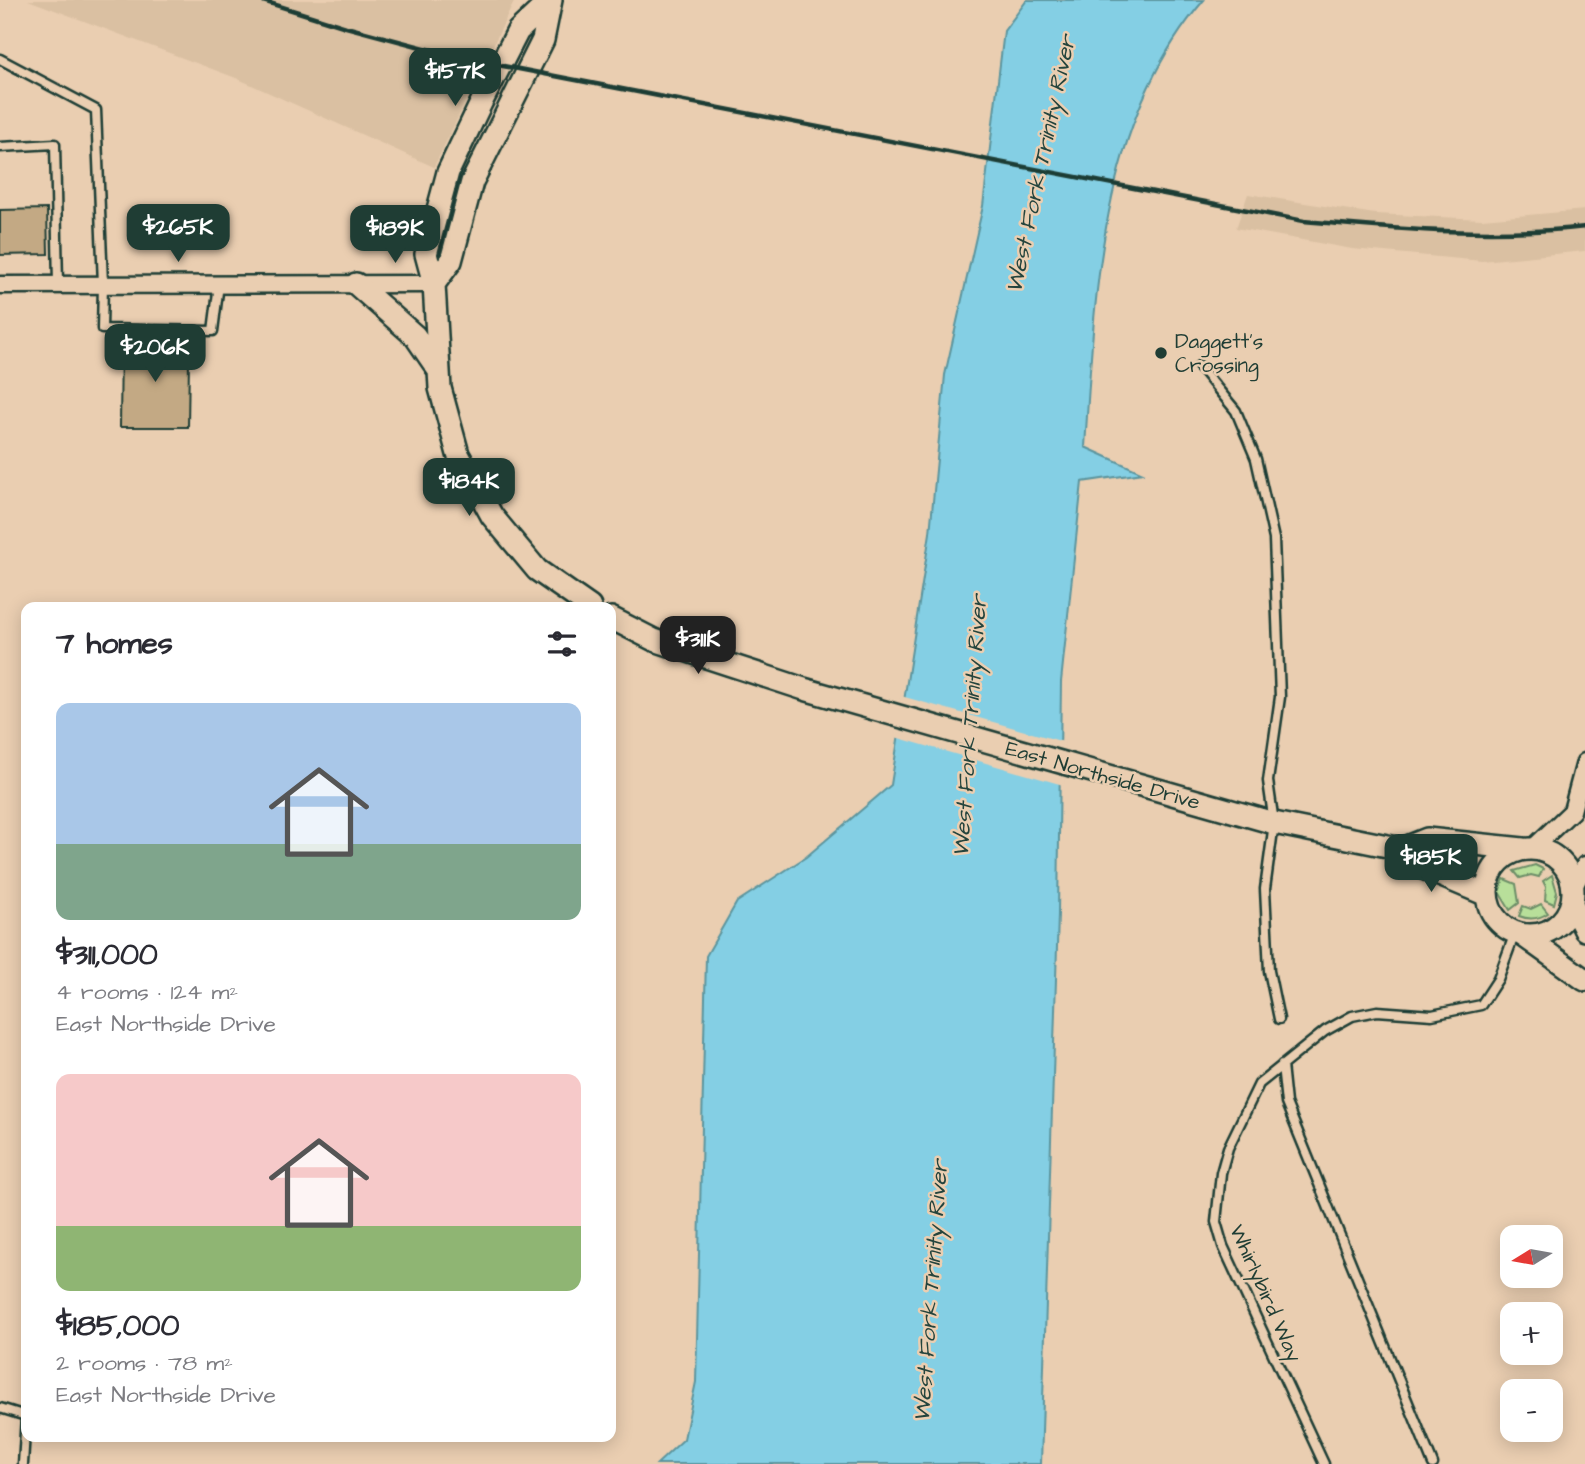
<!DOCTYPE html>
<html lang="en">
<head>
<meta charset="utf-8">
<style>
	:root { --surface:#fff; --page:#f2f2f3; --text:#2b2b33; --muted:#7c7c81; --accent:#1f3d34 }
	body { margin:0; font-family:"Architects Daughter",sans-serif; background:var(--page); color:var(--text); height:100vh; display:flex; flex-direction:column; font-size:26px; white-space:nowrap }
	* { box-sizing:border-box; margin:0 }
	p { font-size:23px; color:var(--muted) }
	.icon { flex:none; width:38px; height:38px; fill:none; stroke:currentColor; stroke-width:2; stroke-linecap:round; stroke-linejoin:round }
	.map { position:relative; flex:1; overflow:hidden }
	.panel { position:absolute; left:21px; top:602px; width:595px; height:840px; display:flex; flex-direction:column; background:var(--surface); border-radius:14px; box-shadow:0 4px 18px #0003 }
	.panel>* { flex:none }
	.needle { width:46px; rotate:259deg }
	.controls { position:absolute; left:1500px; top:1225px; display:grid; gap:14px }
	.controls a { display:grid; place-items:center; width:63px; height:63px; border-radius:14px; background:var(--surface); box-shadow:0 4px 18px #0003; font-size:35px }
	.price { position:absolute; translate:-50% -60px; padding:0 16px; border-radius:14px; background:var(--accent); color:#fff; font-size:23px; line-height:46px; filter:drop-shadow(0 2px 4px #0008) }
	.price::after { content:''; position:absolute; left:50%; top:42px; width:21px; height:16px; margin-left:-10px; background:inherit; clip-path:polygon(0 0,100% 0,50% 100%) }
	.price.on { background:#222; color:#fff }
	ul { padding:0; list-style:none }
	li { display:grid; align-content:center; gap:14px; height:371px; padding:0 35px }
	li span { display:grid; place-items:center; height:217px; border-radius:14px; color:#555 }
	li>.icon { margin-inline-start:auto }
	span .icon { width:126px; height:126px; fill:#fffc; stroke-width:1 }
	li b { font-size:30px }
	h2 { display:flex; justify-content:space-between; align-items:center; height:84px; padding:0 35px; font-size:30px }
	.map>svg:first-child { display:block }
</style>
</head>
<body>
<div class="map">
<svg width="1585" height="1464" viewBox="0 0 1585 1464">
	<rect width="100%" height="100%" fill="#eaceb1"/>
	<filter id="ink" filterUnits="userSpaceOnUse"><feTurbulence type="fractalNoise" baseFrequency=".0143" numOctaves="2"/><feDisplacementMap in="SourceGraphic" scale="14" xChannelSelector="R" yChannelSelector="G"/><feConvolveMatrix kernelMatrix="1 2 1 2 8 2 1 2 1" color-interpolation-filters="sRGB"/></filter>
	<g filter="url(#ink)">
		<path fill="#dac0a2" d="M28 0H515L434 167 236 78Z
			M1248 194 1375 214 1482 219 1585 210V251L1482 261 1352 249 1236 228Z"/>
		<path fill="#b8df9a" stroke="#6c8e67" stroke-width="2" d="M1535 865 1543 869 1539 877 1531 875 1520 878 1514 871Z
			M1552 875 1557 892 1554 904 1545 900 1546 887 1543 881Z
			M1504 879 1516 884 1519 903 1510 910 1499 892Z
			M1541 904 1548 913C1539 919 1529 920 1519 916L1523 906 1531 909Z"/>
		<path fill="#84cfe4" stroke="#5c959e" stroke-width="2" d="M1027 0H1204C1099 122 1095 295 1085 447L1143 473 1082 482 1061 682 1058 914 1041 1464H657L684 1439 696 1382 706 956 737 902 806 857 891 785 930 533 945 375 983 206 1004 31Z"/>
		<path fill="#eaceb1" d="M901 696 1064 742 1063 785 895 737Z"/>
		<path fill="#c3a984" stroke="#1f3d34" stroke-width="2" d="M47 209 48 254 0 255V210Z
			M173 340H194V359H189L188 427H120L121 343 173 344Z"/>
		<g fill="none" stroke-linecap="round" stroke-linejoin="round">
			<defs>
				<path id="lane" d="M0 59 96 110 103 284 102 329 213 331 219 284
					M0 147 55 144 58 284
					M1199 366 1236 411 1256 459 1274 539 1280 697 1268 781 1274 823 1265 889 1269 971 1279 1019
					M1282 1065 1286 1103 1433 1464
					M0 1408 26 1416 23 1464
					M1324 1464 1223 1246 1216 1222 1221 1173 1228 1148 1259 1084 1325 1031 1352 1016 1377 1011 1432 1015 1481 1005 1498 979 1515 933"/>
				<path id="street" d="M0 285 434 284
					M1532 849 1572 811 1585 762
					M1573 889 1585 865"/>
				<path id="secondary" d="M551 0 518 31 481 103 448 172 426 254 434 284 440 388 458 454 492 516 537 570 590 607
					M356 284 415 336 437 368
					M434 284 451 261 472 182 543 40 551 0
					M611 618 654 640 804 689 1274 823 1402 849 1423 868 1487 895
					M1487 892a43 43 0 1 1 86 0a43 43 0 1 1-86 0Z
					M1402 849 1427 839 1523 849
					M1572 904 1585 930
					M1521 934 1585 980"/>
			</defs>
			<use href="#lane" stroke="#1f3d34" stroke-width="13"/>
			<use href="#street" stroke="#1f3d34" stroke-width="21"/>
			<use href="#secondary" stroke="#1f3d34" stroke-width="26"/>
			<use href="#lane" stroke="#eaceb1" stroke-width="8"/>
			<use href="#street" stroke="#eaceb1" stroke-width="16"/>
			<use href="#secondary" stroke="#eaceb1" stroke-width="21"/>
			<path stroke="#1f3d34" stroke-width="4.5" d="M260 0 346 27 462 58 1304 221C1397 229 1492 238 1585 227"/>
		</g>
	</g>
	<circle fill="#1f3d34" stroke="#eaceb1" stroke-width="2.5" cx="1161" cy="353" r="7"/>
	<g text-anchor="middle" stroke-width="5" stroke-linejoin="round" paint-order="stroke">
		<g font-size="21" fill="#1f3d34" stroke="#eaceb1" text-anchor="start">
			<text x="1175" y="348">Daggett's<tspan x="1175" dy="24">Crossing</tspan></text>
		</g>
		<g font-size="21" fill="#1f3d34" stroke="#eaceb1">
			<text transform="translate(1103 775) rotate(16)" y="7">East Northside Drive</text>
			<text transform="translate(1266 1293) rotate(66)" y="7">Whirlybird Way</text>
		</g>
		<g font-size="23" font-style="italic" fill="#24443d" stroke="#eaceb1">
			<text transform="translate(1040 164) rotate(-78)" y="8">West Fork Trinity River</text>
			<text transform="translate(969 726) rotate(-86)" y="8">West Fork Trinity River</text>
			<text transform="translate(930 1291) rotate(-86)" y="8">West Fork Trinity River</text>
		</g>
	</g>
</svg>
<div class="controls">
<a><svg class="needle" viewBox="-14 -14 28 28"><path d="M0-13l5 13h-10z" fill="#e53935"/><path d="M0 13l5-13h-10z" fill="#7c7c81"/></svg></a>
<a>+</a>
<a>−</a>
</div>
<b class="price" style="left:455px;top:108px">$157K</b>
<b class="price" style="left:178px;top:264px">$265K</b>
<b class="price" style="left:395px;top:265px">$189K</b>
<b class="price" style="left:155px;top:384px">$206K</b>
<b class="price" style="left:469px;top:518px">$184K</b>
<b class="price on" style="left:698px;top:676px">$311K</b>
<b class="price" style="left:1431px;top:894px">$185K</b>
<section class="panel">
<h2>7 homes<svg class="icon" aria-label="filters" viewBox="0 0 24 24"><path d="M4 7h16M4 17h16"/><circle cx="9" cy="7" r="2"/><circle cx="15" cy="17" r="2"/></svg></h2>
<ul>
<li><span style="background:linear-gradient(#a9c7e8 65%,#7fa58c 0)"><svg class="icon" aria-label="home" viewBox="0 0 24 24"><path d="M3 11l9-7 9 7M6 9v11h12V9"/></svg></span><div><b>$311,000</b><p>4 rooms · 124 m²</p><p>East Northside Drive</p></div></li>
<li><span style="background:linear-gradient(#f6c9c9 70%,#8fb573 0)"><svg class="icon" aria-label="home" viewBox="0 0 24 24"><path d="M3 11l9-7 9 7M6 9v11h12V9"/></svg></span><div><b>$185,000</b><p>2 rooms · 78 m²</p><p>East Northside Drive</p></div></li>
</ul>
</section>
</div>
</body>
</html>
